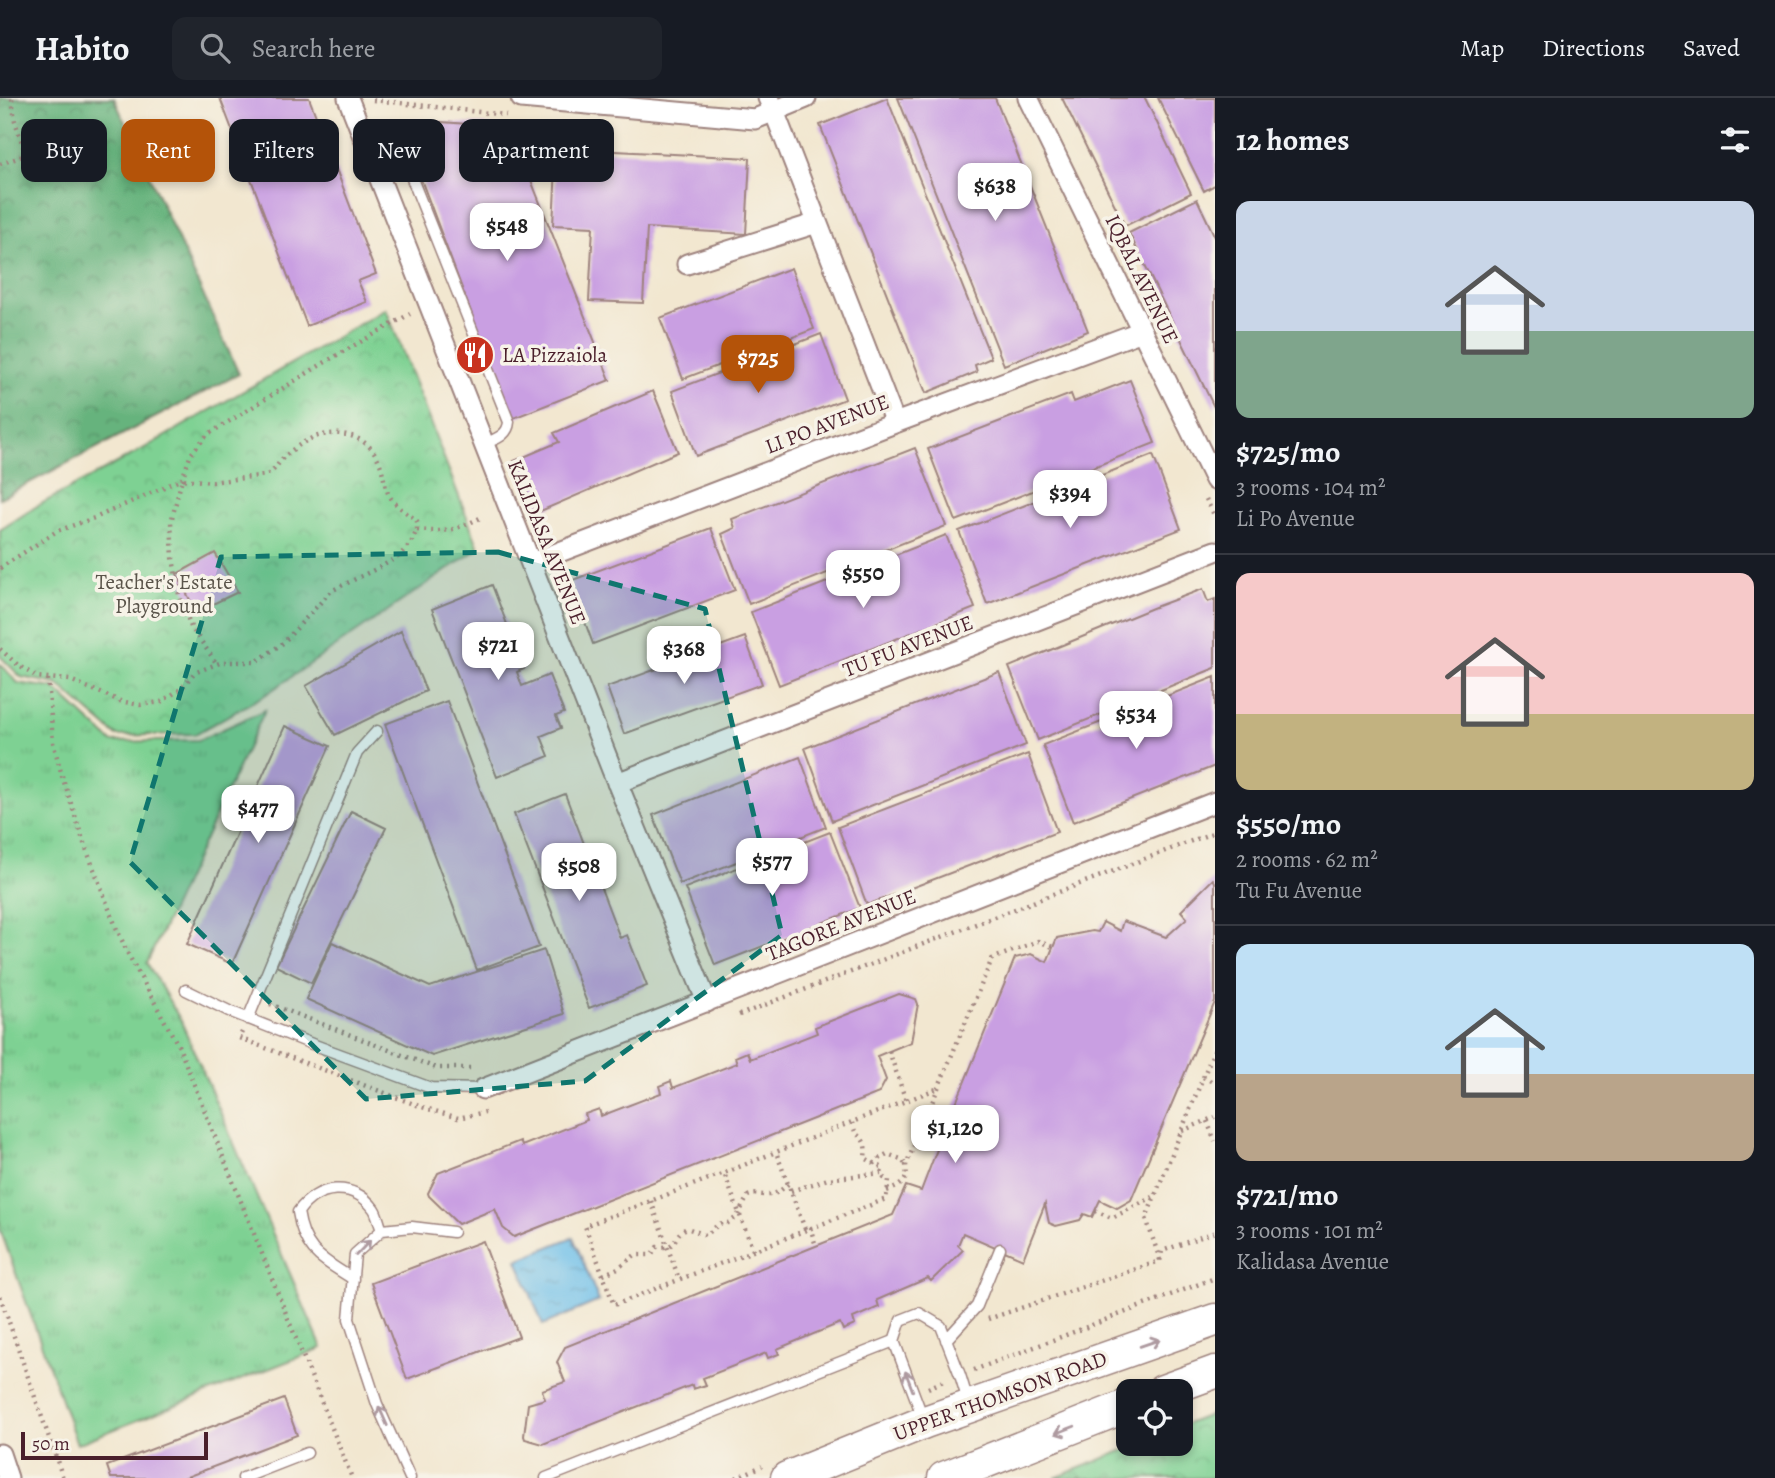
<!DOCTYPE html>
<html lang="en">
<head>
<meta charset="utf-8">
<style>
	:root { --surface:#171b24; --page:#20242c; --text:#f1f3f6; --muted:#9ea1a6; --line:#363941; --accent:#b45309 }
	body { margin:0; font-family:Alegreya,serif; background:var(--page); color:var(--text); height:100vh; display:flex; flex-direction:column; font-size:26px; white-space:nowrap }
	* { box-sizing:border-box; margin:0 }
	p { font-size:23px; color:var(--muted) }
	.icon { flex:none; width:38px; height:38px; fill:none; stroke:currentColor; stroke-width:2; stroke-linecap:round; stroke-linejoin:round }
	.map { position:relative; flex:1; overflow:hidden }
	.panel { display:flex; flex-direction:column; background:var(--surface); width:560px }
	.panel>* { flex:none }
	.banner { position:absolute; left:21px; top:21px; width:665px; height:63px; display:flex; gap:14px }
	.fabs { position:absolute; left:1116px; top:1281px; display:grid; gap:14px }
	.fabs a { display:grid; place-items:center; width:77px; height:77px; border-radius:14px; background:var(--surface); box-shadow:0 4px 10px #0003; font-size:35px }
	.scale { position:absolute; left:21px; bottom:18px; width:187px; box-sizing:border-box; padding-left:7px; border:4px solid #4a1f2b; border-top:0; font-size:19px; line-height:24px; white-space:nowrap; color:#4a1f2b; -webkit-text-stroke:5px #f7f3e8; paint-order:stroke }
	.price { position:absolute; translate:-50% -60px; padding:0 16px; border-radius:14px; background:#fff; color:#222; font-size:23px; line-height:46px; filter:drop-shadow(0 2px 4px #0008) }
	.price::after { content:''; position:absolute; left:50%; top:42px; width:21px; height:16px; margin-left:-10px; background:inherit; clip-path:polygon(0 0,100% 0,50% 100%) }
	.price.selected { background:var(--accent); color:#fff }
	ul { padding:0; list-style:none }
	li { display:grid; align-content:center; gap:14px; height:371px; padding:0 21px }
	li+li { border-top:2px solid var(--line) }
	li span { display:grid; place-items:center; height:217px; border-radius:14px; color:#555 }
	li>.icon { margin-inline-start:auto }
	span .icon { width:126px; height:126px; fill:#fffc; stroke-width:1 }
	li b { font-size:30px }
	h2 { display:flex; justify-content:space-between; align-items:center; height:84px; padding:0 21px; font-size:30px }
	.tag { padding:0 24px; border-radius:14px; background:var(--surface); box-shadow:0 4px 10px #0003; font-size:24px; line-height:63px }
	.tag.selected { background:var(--accent); color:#fff }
	header { display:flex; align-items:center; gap:42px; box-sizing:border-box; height:98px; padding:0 35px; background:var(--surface); border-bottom:2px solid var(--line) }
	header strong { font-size:33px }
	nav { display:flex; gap:38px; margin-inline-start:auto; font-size:24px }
	.search { width:490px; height:63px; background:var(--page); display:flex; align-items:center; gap:18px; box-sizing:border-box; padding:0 24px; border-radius:14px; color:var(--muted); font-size:26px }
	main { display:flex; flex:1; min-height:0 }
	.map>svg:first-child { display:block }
</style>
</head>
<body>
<header>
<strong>Habito</strong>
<div class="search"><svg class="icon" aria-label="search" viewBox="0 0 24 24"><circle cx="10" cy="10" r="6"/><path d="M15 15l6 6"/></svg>Search here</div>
<nav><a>Map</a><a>Directions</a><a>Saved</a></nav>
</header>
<main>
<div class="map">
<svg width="1215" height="1380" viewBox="0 0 1215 1380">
	<defs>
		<pattern id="grass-tufts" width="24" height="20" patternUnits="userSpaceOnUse" patternTransform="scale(1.75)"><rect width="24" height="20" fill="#7ed193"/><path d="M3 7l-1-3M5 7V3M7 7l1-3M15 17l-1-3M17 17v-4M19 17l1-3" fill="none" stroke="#6eb37f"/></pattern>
		<pattern id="forest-crowns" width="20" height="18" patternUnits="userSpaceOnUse" patternTransform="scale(1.75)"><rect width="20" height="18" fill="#66b37d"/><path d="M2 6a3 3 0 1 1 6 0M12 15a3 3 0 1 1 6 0" fill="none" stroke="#569167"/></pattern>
		<pattern id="park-crowns" width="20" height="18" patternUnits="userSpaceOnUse" patternTransform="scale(1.75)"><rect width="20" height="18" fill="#7ed193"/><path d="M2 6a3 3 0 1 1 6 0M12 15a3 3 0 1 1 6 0" fill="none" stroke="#6eb37f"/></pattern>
		<pattern id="water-ripples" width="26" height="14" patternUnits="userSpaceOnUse" patternTransform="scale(1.75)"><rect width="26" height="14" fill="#6dbfe9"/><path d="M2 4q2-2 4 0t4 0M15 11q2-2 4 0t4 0" fill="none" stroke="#5c9bbd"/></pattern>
	</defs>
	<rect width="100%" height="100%" fill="#f7f3e8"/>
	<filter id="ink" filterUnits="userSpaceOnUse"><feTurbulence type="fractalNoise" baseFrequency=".0143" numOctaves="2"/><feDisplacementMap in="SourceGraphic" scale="14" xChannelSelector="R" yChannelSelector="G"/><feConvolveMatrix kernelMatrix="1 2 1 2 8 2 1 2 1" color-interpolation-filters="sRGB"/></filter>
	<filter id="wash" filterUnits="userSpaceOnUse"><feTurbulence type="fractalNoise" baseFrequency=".00686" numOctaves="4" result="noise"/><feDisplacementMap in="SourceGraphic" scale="28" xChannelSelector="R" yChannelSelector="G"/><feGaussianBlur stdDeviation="1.57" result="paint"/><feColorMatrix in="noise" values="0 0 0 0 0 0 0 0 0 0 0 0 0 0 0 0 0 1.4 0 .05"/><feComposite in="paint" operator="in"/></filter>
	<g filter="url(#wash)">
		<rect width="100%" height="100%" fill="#f2e7d0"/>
		<path fill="url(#grass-tufts)" stroke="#64785f" stroke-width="2" d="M0 566 18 585 54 590 112 644 199 642 265 612 147 865 181 923 322 1250 77 1346 0 1131Z"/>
		<path fill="url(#forest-crowns)" stroke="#586954" stroke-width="2" d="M0 0H114L239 276 0 400Z"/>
		<path fill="url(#park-crowns)" stroke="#64785f" stroke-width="2" d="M386 211 479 450 265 597 195 636 117 638 57 586 21 579 0 558V432L37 408 134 356Z
			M1215 1315V1380H1055L1139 1346H1181V1328Z"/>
		<path fill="url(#water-ripples)" stroke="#5c6f8a" stroke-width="2" d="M573 1139 599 1203 543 1227 517 1162Z"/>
		<g id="blocks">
			<path fill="#c99fe2" d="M220 0H309L376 176 358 183 367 204 307 228Z
				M887 0 991 260 975 267 977 274 926 295 820 27Z
				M898 0H995L1088 233 1004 267Z
				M1062 0H1145L1191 95 1125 128Z
				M1158 0H1215V87L1204 93Z
				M413 22 510 29 610 282 511 321 404 36Z
				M557 50 750 60 746 136 647 130 643 205 589 203 593 129 553 127Z
				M1197 101 1215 139V311L1129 135Z
				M791 170 814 231 683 281 660 220Z
				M821 236 845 301 696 358 672 293Z
				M1130 282 1155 345 956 423 928 351 1071 296 1074 304Z
				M653 293 678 354 536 415 514 363 559 344 554 335Z
				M915 350 946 428 749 506 722 436 735 430 732 421Z
				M1153 357 1181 431 987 506 959 433Z
				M711 430 735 492 593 546 570 483Z
				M946 437 975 510 779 587 751 514Z
				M215 455 238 494 196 514 177 476Z
				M492 487 524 571 517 574 522 588 549 577 564 615 556 618 561 630 541 638 549 658 497 679 432 511Z
				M1203 491 1208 504 1215 501V570L1038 642 1009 569 1155 509Z
				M401 533 426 593 335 637 306 588Z
				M745 539 762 586 624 636 607 589Z
				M999 574 1026 647 832 723 805 650Z
				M1215 579V668L1073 724 1043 647Z
				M447 603 539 849 477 872 385 626Z
				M285 628 330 648 232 866 187 846Z
				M1028 656 1057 734 867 807 838 729Z
				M800 659 826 729 680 786 653 717Z
				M565 696 620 840 627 837 647 888 589 910 514 716Z
				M351 713 386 730 311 885 276 868Z
				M830 734 860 810 715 867 685 790Z
				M1213 781 1215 784V904L1131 1102 1117 1110 1100 1102 1092 1119 1084 1116 1080 1122 1056 1128 1049 1125 1045 1106 1023 1161 963 1135 958 1147 963 1152 931 1183 928 1180 877 1202 879 1209 853 1220 855 1227 843 1232 840 1225 777 1251 779 1256 768 1260 766 1255 703 1280 706 1287 693 1291 692 1287 543 1346 525 1341 524 1338 528 1306 545 1301 542 1292 565 1284 557 1264 565 1249 893 1117 906 1088 921 1093 934 1059 1015 860 1031 856 1047 864 1057 840 1092 833 1098 834 1103 824 1120 833 1123 823 1166 839 1187 820 1181 813Z
				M332 844 430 889 544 852 564 916 432 958 306 901Z
				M899 896 916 901 918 906 911 944 877 958 886 982 879 995 514 1139 503 1130 495 1111 458 1126 429 1098 428 1095 438 1075 520 1043 522 1048 587 1022 585 1016 599 1011 601 1018 661 995 659 988 671 983 673 990 737 965 735 959 747 954 750 961 817 935 815 929Z
				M483 1143 519 1239 407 1281 371 1185Z
				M284 1301 297 1337 184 1380H111L107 1368Z"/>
		</g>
	</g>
	<g filter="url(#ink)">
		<use href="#blocks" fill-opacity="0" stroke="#9e837e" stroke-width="2"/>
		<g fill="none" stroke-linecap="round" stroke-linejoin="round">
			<defs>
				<path id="lane" d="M372 61 399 57 405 63 509 324C508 338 495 341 484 346
					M186 892 229 913 312 946 431 990 483 991
					M248 921 357 655 377 633
					M353 1181C322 1161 304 1154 298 1114 317 1087 353 1082 374 1111 378 1117 379 1126 382 1132
					M946 1242 977 1208 1000 1151
					M923 1320 894 1243 901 1222 919 1215 941 1228 960 1277 968 1303
					M243 1380 307 1355
					M410 1380 377 1306 349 1221 355 1156 382 1132 412 1129 453 1134
					M546 1380 894 1243"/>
				<path id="street" d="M348 0 612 672 707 904
					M521 0 755 21 806 0
					M768 0 774 13 895 325
					M1028 0 1215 382
					M687 166 817 125
					M531 466 544 460 895 325 1142 233
					M617 685 1215 453
					M483 991 1215 704
					M0 1356 8 1380"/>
				<path id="primary" d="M1163 1293 1215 1274
					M787 1380 925 1324 1215 1222
					M944 1380 1129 1307"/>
			</defs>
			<use href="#lane" stroke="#9e837e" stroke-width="13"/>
			<use href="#street" stroke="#9e837e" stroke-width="23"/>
			<use href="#primary" stroke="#9e837e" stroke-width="35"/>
			<path stroke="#9e837e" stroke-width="4.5" stroke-dasharray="2 5" stroke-linecap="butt" d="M373 2 506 17
				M0 66 26 57 15 23 12 0
				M1206 401 1215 419
				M417 432C448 435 455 432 482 419
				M0 470 57 433 97 419 182 381 191 356 207 337 332 260 410 216
				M0 551 19 568 37 579 70 582 120 603 140 607 161 604 182 590 194 575 222 564H256L283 545 331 493 384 467 399 458 411 445 417 432V423C408 415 395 408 389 397 384 388 384 376 380 366 370 337 339 330 312 340 301 345 290 353 281 362 276 369 274 373 266 377L212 384 182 381 171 424 173 460 179 497 191 529 217 566
				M48 581 53 644 62 678 84 745 116 829 128 856 179 949 352 1380
				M270 906 436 970H474
				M739 917 1215 734
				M242 934 239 940 422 1009 458 1020 485 1014
				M889 953 906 1003
				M1203 979 1215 985
				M1207 1023 1215 1043
				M1182 1033 1215 1019
				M874 1066 880 1060 887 1056 901 1061 906 1067
				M788 1086C782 1091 775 1098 766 1097 758 1097 756 1095 748 1098L737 1119 728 1125C717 1123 715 1132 705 1137L687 1130C670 1138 681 1150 657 1149L651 1157H635L618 1170 603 1177 614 1207 886 1101 889 1082 884 1080 881 1075 883 1070 865 1060C866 1049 866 1042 856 1036L852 1025
				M791 1093 828 1081 881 1075
				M887 1093C901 1088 909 1083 906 1067L992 861 1038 843 1053 849
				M651 1103 679 1181
				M1095 1113 1112 1120 1153 1099
				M810 1129 816 1148
				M805 1131 776 1054 936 991
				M753 1152 724 1075 776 1054
				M1160 1162 1146 1120 1215 950
				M603 1177 585 1128 724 1075
				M0 1198 63 1380
				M988 1221 1160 1163 1162 1153 1215 1134
				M974 1272 1215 1180
				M928 1290 946 1282
				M736 1380 762 1368"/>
			<use href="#lane" stroke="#fff" stroke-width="10"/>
			<use href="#street" stroke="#fff" stroke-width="19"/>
			<use href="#primary" stroke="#fff" stroke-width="32"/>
		</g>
		<defs><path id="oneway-shaft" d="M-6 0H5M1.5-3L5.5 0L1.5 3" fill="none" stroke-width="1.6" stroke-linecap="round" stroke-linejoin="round" transform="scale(1.75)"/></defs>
		<g stroke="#ae9aa0">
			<use href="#oneway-shaft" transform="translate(363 1150) rotate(-46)"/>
			<use href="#oneway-shaft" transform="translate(1150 1245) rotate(-19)"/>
			<use href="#oneway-shaft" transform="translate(909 1283) rotate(-111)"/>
			<use href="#oneway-shaft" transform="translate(383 1318) rotate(-114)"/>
			<use href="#oneway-shaft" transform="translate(1065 1332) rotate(159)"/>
		</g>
	</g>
	<path fill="#0f766e" fill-opacity="0.2" stroke="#0f766e" stroke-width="5" stroke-dasharray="14 9" stroke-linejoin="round" d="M498 454 705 511 782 837 585 983 366 1001 130 764 221 459Z"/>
	<defs>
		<symbol id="restaurant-disc" viewBox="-11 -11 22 22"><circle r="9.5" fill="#c8321e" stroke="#f7f3e8"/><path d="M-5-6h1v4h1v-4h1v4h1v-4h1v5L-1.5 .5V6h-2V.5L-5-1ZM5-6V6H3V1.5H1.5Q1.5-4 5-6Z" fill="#fff"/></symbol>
	</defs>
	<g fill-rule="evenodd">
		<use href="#restaurant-disc" x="453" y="235" width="44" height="44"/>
	</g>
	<g text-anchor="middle" stroke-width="7" stroke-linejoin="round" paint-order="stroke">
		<g font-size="21" fill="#4a1f2b" stroke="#f7f3e8">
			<text transform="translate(1142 181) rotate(64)" y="7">IQBAL AVENUE</text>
			<text transform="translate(827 326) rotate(-21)" y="7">LI PO AVENUE</text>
			<text transform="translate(547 444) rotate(68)" y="7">KALIDASA AVENUE</text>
			<text transform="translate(908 548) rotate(-21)" y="7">TU FU AVENUE</text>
			<text transform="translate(841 827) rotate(-22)" y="7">TAGORE AVENUE</text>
			<text transform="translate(1000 1298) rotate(-20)" y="7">UPPER THOMSON ROAD</text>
		</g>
		<g font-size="21" fill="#4a1f2b" stroke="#f7f3e8" text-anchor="start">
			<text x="502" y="264">LA Pizzaiola</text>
		</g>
		<g font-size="21" fill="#5a544a" stroke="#f7f3e8">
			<text x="164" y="491">Teacher's Estate<tspan x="164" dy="24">Playground</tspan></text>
		</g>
	</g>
</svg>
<div class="fabs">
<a><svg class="icon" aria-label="locate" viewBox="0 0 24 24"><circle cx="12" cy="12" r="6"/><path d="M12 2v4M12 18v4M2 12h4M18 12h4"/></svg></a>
</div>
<div class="scale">50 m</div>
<b class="price" style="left:995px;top:125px">$638</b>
<b class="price" style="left:507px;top:165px">$548</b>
<b class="price selected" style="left:758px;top:297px">$725</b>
<b class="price" style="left:1070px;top:432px">$394</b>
<b class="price" style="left:863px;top:512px">$550</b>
<b class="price" style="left:498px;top:584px">$721</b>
<b class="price" style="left:684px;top:588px">$368</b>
<b class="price" style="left:1136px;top:653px">$534</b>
<b class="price" style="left:258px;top:747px">$477</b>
<b class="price" style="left:772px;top:800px">$577</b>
<b class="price" style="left:579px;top:805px">$508</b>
<b class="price" style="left:955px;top:1067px">$1,120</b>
<div class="banner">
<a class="tag">Buy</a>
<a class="tag selected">Rent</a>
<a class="tag">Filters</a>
<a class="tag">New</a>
<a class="tag">Apartment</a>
</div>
</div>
<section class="panel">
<h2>12 homes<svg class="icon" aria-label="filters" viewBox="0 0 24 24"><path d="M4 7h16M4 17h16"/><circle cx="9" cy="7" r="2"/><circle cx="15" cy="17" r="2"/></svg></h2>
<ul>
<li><span style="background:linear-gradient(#c9d6e8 60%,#7fa58c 0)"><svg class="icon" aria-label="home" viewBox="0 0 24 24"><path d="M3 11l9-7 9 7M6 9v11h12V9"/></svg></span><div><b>$725/mo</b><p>3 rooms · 104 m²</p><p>Li Po Avenue</p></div></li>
<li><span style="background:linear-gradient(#f6c9c9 65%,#c2b280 0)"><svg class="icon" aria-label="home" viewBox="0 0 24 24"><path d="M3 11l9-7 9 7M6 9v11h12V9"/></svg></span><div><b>$550/mo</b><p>2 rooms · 62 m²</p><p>Tu Fu Avenue</p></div></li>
<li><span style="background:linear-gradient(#bfe0f5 60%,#b9a48a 0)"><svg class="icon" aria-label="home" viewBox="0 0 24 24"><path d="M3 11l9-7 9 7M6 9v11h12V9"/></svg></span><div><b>$721/mo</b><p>3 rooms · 101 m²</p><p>Kalidasa Avenue</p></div></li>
</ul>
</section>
</main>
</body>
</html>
